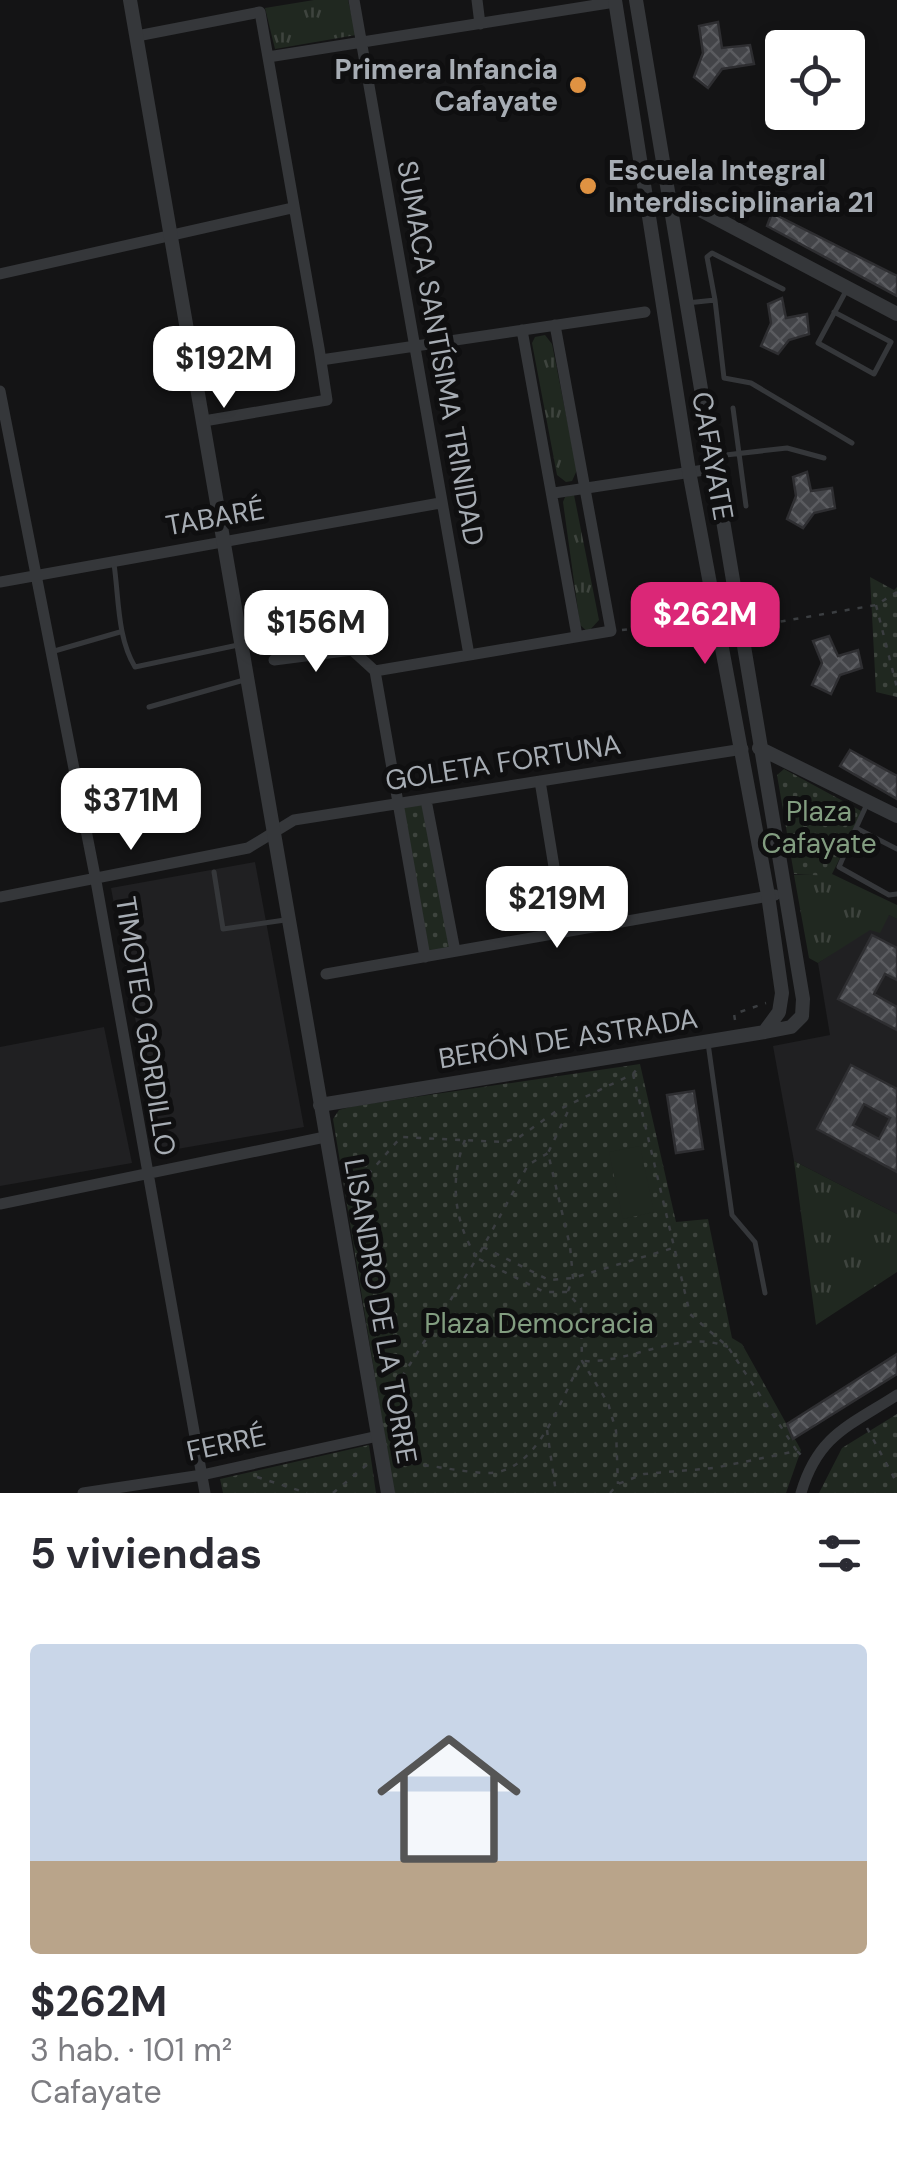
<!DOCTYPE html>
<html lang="es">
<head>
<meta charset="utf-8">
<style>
	:root { --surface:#fff; --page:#f2f2f3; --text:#2b2b33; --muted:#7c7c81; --line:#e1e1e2; --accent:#db2777 }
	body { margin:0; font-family:"DM Sans",sans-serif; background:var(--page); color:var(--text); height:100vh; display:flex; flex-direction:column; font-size:38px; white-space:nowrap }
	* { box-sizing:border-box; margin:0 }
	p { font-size:32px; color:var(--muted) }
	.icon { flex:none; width:55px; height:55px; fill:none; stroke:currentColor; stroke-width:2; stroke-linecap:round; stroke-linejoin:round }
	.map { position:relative; height:1493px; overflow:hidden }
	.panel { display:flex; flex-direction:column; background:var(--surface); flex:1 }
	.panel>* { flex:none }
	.tools { position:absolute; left:765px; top:30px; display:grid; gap:20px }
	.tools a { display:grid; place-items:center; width:100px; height:100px; border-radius:10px; background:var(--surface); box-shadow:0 5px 15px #0003; font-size:50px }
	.price { position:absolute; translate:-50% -85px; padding:0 22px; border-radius:20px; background:#fff; color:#222; font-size:32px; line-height:65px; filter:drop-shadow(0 2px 5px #0008) }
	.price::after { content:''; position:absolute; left:50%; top:60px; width:30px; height:22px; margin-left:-15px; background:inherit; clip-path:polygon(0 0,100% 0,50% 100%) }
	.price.current { background:var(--accent); color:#fff }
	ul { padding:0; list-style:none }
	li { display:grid; align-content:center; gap:20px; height:530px; padding:0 30px }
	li+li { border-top:2px solid var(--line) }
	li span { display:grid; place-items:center; height:310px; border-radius:10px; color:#555 }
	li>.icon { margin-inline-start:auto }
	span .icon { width:180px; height:180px; fill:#fffc; stroke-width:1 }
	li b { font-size:42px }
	h2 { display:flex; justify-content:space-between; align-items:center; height:120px; padding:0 30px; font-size:42px }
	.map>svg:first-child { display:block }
</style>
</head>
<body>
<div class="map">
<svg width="897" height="1493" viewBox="0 0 897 1493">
	<defs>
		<pattern id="grass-tufts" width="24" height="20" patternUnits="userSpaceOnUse" patternTransform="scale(2.5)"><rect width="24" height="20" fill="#202820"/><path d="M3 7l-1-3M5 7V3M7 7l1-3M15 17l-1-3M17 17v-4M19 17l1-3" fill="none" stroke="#3e443e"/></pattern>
		<pattern id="park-dots" width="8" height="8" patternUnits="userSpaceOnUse" patternTransform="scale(2.5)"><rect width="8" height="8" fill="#202820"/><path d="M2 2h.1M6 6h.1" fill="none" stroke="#3e443e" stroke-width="1.8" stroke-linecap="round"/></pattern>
		<pattern id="building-cross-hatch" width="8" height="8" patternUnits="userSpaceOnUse" patternTransform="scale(2.5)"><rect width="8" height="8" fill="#434448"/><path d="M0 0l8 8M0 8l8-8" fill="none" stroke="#5b5c60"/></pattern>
	</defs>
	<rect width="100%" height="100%" fill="#141415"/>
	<path fill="#202022" d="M255 862 304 1127 160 1152 111 888Z
		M889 915 897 919V1214L794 1161 773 1046 830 1035 818 963Z
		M104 1027 132 1163 0 1186V1047Z"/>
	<path fill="url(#grass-tufts)" d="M314 0H348L356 35 275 49 265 8Z
		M545 335 552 344 577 470 572 481 566 482 557 475 532 343 535 337Z
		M574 495 599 620 588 632 580 625 563 502 565 497Z
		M832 874 897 905V919L889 915 880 933 870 930 818 963 809 958 794 875Z
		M794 1161 897 1214V1272L816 1325Z"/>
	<path fill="url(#park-dots)" d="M870 577 894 590 897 587V697L876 692Z
		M784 769 863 812 831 876 794 874 777 775Z
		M426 800 455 951 425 957 396 805Z
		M640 1064 676 1222 708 1219 732 1338 742 1344 801 1450 786 1493H394L333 1119 339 1110 354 1106Z
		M897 1414V1493H819L842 1448Z
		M369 1445 376 1493H223L220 1479Z"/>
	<path fill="#202820" d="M640 1146 654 1212 623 1219 609 1152Z"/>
	<path fill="url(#building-cross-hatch)" stroke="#2e2e31" stroke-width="2.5" fill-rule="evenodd" d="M718 22 722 48 750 45 754 64 722 69 708 88 694 77 703 53 699 26Z
		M772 213 897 276V296L767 226Z
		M782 298 786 318 807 314 809 334 789 340 778 354 761 346 771 323 768 304Z
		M807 472 811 491 832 488 835 508 814 513 803 528 787 519 796 496 793 477Z
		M829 636 838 656 858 650 862 668 840 675 831 694 812 685 822 663 813 641Z
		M850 750 897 776V799L840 766Z
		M872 935 897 948V980L885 974 874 994 897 1007V1030L838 999Z
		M851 1065 897 1089V1172L817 1129ZM864 1104 890 1118 879 1139 853 1125Z
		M694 1091 703 1149 676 1153 667 1095Z
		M897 1354V1374L793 1439 787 1424Z"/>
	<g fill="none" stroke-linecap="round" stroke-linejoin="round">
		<path stroke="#3b3e41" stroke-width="2.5" stroke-dasharray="5 8" stroke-linecap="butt" d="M876 605 897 688
			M755 626 876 605 897 592
			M622 630 704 620
			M790 820 851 809
			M735 1020 734 1014 766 1003
			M633 1074 690 1314 728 1347 797 1451
			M465 1140C449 1180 454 1222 477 1258L528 1165 548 1153
			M351 1194 401 1137 503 1142 518 1138 558 1110 633 1074 639 1066
			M483 1247 549 1280 573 1278 673 1248
			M568 1291 573 1278 570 1246 548 1153 570 1107
			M388 1399 477 1258 544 1292H567L581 1308 582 1361 608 1403 616 1431 618 1484
			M867 1428 897 1483
			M547 1430 556 1493
			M398 1462C426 1464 455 1471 484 1473 539 1476 559 1399 582 1361 632 1364 681 1328 728 1347
			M257 1477 307 1493
			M333 1493 370 1462
			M610 1493 618 1484 644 1474 714 1468 797 1451 801 1455"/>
		<path stroke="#35373a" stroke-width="5" d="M715 300 707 257 712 253 783 289
			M687 303 715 300 724 378 751 383 852 443
			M834 312 891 342 874 374 818 343 846 291
			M733 408 746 506
			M717 456 787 448 824 458
			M114 564C119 598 117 637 135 667L238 645
			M51 652 120 632
			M149 707 244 680
			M856 828 867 804
			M897 849 856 828 839 867 889 895 897 894
			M214 872 223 929 285 920
			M708 1043 732 1215 755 1242 765 1293"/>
		<path stroke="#35373a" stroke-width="11" d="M354 0 469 655
			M477 0 480 24
			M137 36 260 12 319 348 327 400 204 421
			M268 57 615 2
			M0 274 292 208
			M522 330 577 636
			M321 360 645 312
			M0 391 96 881 205 1493
			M554 493 711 469
			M0 582 440 503
			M274 660 352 650 375 671 425 957
			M375 671 611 631 555 325
			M540 781 564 928
			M426 800 455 951
			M0 897 248 848 294 820 743 749
			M326 974 775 895
			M0 1204 325 1137
			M83 1493 202 1475 378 1436
			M801 1493C818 1435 849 1426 897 1395"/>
		<path stroke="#35373a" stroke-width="14" d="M130 0 388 1493
			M615 0 689 471 768 895 782 993 779 1012 765 1031
			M661 202 687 203 897 314
			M759 748 897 816
			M320 1105 765 1032 791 1027 802 1016 803 999 636 0"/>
	</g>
	<g fill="#df9242" stroke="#0f0f10" stroke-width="4">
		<circle cx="578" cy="85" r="10"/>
		<circle cx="588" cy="186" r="10"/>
	</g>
	<g text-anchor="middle" stroke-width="10" stroke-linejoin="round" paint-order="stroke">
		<g font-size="28" font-weight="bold" fill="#a7adb4" stroke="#0f0f10" text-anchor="end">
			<text x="558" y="79">Primera Infancia<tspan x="558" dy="32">Cafayate</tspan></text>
			<text x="608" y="180" text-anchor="start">Escuela Integral<tspan x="608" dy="32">Interdisciplinaria 21</tspan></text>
		</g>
		<g font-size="28" fill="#a7adb4" stroke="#0f0f10">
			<text transform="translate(441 353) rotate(80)" y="10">SUMACA SANTÍSIMA TRINIDAD</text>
			<text transform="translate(713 456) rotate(80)" y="10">CAFAYATE</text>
			<text transform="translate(215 517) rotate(-10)" y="10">TABARÉ</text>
			<text transform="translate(503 762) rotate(-9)" y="10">GOLETA FORTUNA</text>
			<text transform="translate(146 1026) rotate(81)" y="10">TIMOTEO GORDILLO</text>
			<text transform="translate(568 1038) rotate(-9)" y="10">BERÓN DE ASTRADA</text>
			<text transform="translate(381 1311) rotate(80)" y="10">LISANDRO DE LA TORRE</text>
			<text transform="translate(226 1443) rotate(-12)" y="10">FERRÉ</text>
		</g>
		<g font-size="28" fill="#829d80" stroke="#0f0f10">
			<text x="819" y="821">Plaza<tspan x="819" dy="32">Cafayate</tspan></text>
			<text x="539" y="1333">Plaza Democracia</text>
		</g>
	</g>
</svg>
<div class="tools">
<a><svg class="icon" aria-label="locate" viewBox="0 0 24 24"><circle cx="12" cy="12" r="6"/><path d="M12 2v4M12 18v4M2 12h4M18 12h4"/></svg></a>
</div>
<b class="price" style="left:224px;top:411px">$192M</b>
<b class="price current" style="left:705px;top:667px">$262M</b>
<b class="price" style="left:316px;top:675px">$156M</b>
<b class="price" style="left:131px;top:853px">$371M</b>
<b class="price" style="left:557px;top:951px">$219M</b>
</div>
<section class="panel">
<h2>5 viviendas<svg class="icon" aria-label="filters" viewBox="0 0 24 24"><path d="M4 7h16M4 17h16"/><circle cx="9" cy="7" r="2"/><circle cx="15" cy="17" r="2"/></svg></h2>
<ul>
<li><span style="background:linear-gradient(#c9d6e8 70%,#b9a48a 0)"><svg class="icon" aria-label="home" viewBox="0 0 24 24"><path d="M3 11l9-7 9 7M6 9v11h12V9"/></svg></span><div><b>$262M</b><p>3 hab. · 101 m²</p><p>Cafayate</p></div></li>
</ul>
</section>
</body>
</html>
